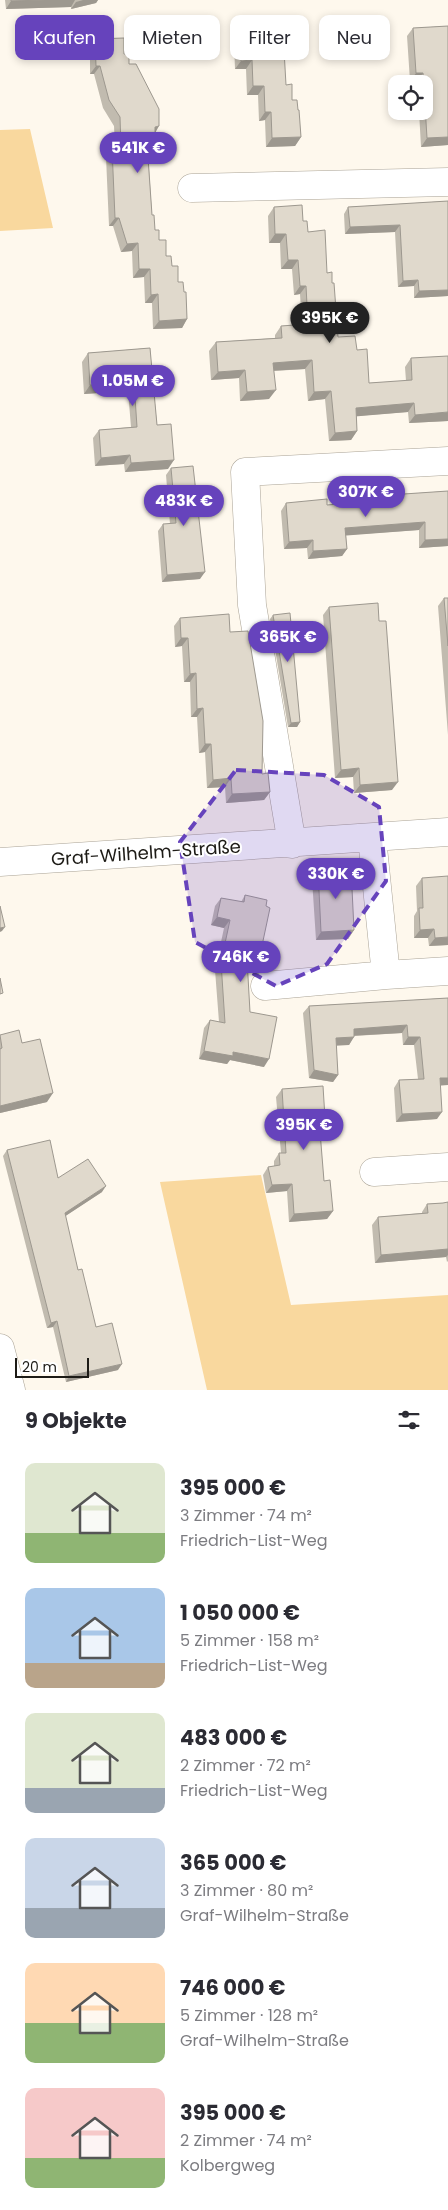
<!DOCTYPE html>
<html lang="de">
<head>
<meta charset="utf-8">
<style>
	:root { --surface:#fff; --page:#f2f2f3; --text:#2b2b33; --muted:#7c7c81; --accent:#6643bc }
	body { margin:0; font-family:Poppins,sans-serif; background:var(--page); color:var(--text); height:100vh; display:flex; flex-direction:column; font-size:19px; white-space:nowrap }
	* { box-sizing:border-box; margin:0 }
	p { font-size:16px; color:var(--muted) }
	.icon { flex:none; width:28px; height:28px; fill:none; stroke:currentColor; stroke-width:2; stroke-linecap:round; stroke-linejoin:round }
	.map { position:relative; height:1390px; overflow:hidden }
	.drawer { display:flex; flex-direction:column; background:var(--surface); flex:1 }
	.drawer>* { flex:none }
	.top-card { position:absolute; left:15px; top:15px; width:419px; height:45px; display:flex; gap:10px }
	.fabs { position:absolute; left:388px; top:75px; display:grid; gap:10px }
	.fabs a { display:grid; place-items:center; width:45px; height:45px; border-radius:10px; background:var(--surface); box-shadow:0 2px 8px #0003; font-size:25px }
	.scale { position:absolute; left:15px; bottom:12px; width:74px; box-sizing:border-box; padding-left:5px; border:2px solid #1d1b16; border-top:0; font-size:14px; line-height:18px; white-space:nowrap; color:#1d1b16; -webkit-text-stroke:4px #fff; paint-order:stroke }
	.price { position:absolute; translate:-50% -42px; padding:0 11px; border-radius:18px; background:var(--accent); color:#fff; font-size:16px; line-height:32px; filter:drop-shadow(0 1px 2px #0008) }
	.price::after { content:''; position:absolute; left:50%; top:30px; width:15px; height:11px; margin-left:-8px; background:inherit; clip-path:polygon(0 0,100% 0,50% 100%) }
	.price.current { background:#222; color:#fff }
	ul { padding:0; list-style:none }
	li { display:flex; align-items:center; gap:15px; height:125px; padding:0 25px }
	li span { display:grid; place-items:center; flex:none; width:140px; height:100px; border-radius:10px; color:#555 }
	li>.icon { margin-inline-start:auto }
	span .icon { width:60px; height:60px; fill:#fffc; stroke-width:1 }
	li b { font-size:21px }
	h2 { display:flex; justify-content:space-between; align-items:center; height:60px; padding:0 25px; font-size:21px }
	.pill { padding:0 18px; border-radius:10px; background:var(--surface); box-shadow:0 2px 8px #0003; font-size:18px; line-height:45px }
	.pill.current { background:var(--accent); color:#fff }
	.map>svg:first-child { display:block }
</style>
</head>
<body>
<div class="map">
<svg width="448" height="1390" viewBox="0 0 448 1390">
	<rect width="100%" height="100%" fill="#fef8ed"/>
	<path fill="#f9d89e" d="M30 129 53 228 0 231V130Z
		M261 1175 291 1305 448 1295V1390H207L160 1182Z"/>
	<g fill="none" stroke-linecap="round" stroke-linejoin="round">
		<defs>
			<path id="street" d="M192 188 448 182
				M292 844 252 605 245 472 448 461
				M0 862 448 832
				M386 975 448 971
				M265 986 386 975 372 838
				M374 1172 448 1167
				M0 1348 11 1390"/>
		</defs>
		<use href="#street" stroke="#aaa396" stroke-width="29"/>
		<use href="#street" stroke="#fff" stroke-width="28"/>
	</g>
	<path fill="#c1bbaf" d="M5 0H98L96 3 71 9V7L6 9Z
		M448 26V145L421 147 419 111H424V84H417V81H410L407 36 413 28Z
		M240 34 286 85 292 100 298 110 301 137 295 146 266 147 265 120 259 121 258 95H247L246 69H235L234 42Z
		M95 39 124 54 129 64 155 133 150 151H148L152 215 155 230 178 282 184 292 187 319 182 328 153 329 152 303H145L144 277 133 278 132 251 121 252 113 226H109L106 157 112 148H115L114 126 103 108 94 74H90V47Z
		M448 201V296L414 298V286L398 287 395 232 345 234 344 214 348 207Z
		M274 207 303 221 332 283 338 337 357 350 369 383 406 381 405 367 411 358 448 421 409 423 408 412 356 416 357 431 351 440 329 441 325 399 308 401 305 369 274 371 269 399 240 401 239 378 211 380 209 351 216 342 275 338V335L281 326 302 325 300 294 294 295 292 269H281L280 243H269L268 216Z
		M150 348 157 425 168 469 125 472 124 464 95 466 93 438 99 430 131 427 128 391 84 394 82 362 88 353Z
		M171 468 200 579 162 582 158 531 163 524H170L166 475Z
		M448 491V546L419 548V530L346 535 347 549 342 556 308 559 307 548 284 549 281 511 286 503 327 505 385 500 389 495Z
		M444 598H448V735L438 606Z
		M329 607 392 790 354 793 353 777 335 778 323 615Z
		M273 615 300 722 297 727H288L270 619Z
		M180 618 230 632 262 774 270 792 264 800 226 803 225 787 207 788 205 752 199 753 197 717H191L190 682H184L182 646 175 647 174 626Z
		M318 870 354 930 348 939 316 940 312 879Z
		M422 878 448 945 429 946 428 938H414V916L417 911 416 886Z
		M245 895 255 963H253L249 968H247L250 1012 264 1067 230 1060 227 1064 199 1059 204 1028 210 1020 219 1022 215 970 224 928 211 925 215 906 221 898 241 902Z
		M448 998V1085H441L437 1119 396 1122 394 1088 399 1080 418 1079 414 1045H403L402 1033 354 1036 349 1045H336L338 1075 333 1082 309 1078 303 1013 309 1006Z
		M0 1035 22 1043 47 1102 0 1113Z
		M282 1089 320 1126H319L324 1181 333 1211 327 1219 289 1222 287 1191 266 1193 263 1175 268 1167 274 1166V1161L279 1153H281L276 1097Z
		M7 1150 58 1178 102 1192 65 1216 78 1270 96 1327 118 1370 66 1382 53 1327 47 1328 3 1156Z
		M448 1202V1261L447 1262 446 1257 375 1263 372 1225 378 1217 422 1213V1212L427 1204 443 1203Z"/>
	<path fill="#9d988f" d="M45 0H75L71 7 6 9 11 1Z
		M83 0H98L96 3 71 9 76 2Z
		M252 60 246 69H235L241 61Z
		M96 66H100L94 74H90Z
		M416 73H423L417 81H410Z
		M253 86H264L258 95H247Z
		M265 112H271L265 120 259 121Z
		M159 126 154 135 155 127Z
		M301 137 295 146 266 147 272 138Z
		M448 137V145L421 147 427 138Z
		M147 143H155L150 151H142Z
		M115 218H119L113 226H109Z
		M400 225 395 232 345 234 350 227Z
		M275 234H286L280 243H269Z
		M138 243 132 251 121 252 127 244Z
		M288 260H298L292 269H281Z
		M139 269H150L144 277 133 278Z
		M418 280 414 286 398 287 403 281Z
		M300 286H306L300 294 294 295Z
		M448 290V296L414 298 419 291Z
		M158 294 152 303H145L151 295Z
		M187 319 182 328 153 329 159 321Z
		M312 360 305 369 267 371 273 363Z
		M245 370 239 378 211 380 218 372Z
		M134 382 128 391 84 394 90 385Z
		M276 390 269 399 240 401 247 392Z
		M331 391 325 399 308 401 314 392Z
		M414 403 408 412 349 417 356 408Z
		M448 412V421L409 423 415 415Z
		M357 431 351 440 329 441 335 433Z
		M130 455 124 464 95 466 101 458Z
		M174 460 168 469 125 472 131 463Z
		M425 522 419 530 340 536 345 528Z
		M448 539V546L419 548 425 540Z
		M313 540 307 548 284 549 289 542Z
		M347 549 342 556 308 559 313 551Z
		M205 572 200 579 162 582 167 575Z
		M181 638H188L182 646 175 647Z
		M196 673 190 682H184L190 674Z
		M203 708 197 717H191L197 709Z
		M300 722 297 727H288L291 723Z
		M205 744H211L205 752 199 753Z
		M359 768 353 777 335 778 341 770Z
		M231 778 225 787 207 788 213 780Z
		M398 782 392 790 354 793 360 785Z
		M270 792 264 800 226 803 232 794Z
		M217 917 230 920 224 928 211 925Z
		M5 927 2 931 0 932V928Z
		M434 929 428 938H414L420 930Z
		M354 930 348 939 316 940 321 932Z
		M448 937V945L429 946 435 938Z
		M256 954 260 955 255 963H253L249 968 241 967 247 959Z
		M407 1025 402 1033 348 1036 354 1029Z
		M354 1037 349 1045 331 1046 336 1038Z
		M408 1037H420L414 1045H403Z
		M204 1051 233 1052 269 1059 264 1067 230 1060 227 1064 199 1059Z
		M314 1070 338 1075 333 1082 309 1078Z
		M440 1078H448V1085L435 1086Z
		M53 1093 47 1102 0 1113V1106Z
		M442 1112 437 1119 396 1122 402 1114Z
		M325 1118 320 1126H313L319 1119Z
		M292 1184 287 1191 266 1193 272 1185Z
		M106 1186 102 1192 61 1219 65 1213Z
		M333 1211 327 1219 289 1222 294 1214Z
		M448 1249V1255L446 1257 375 1263 381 1255Z
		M57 1321 53 1327 47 1328 51 1323Z
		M122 1364 118 1370 66 1382 69 1376Z"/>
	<path fill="#e0d9cc" stroke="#9d988f" d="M11 0H45L11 1Z
		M448 26V137L427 138 423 73H416L413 28Z
		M283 32 286 85 292 84V100H297L298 110H299L301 137 272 138 271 112H265L264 86H253L252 60 241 61 240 34Z
		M124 38V54H129V64H136L159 109V126L155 127V143H147L152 215H154L155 230H159V240H166V256H171L172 266H178V282H183L184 292H186L187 319 159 321 158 294 151 295 150 269H139L138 243 127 244 119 218H115L112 148H121L120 117 109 100 100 66H96L95 39Z
		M448 201V290L419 291 418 280 403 281 400 225 350 227 348 207Z
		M302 205 303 221H307L308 232 325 230 327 273 332 272V283H334L338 337 355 336 357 350 367 349 369 383 412 380 411 358 448 356V412L415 415 414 403 356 408 357 431 335 433 331 391 314 392 312 360 273 363 276 390 247 392 245 370 218 372 216 342 282 338 281 326 308 324 306 286H300L298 260H288L286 234H275L274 207Z
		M150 348 157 425 171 424 174 460 131 463 130 455 101 458 99 430 137 427 134 382 90 385 88 353Z
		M193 466 205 572 167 575 163 524 176 523 171 468Z
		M448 491V539L425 540V522L345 528 347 549 313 551V540L289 542 286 503 327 499V505L389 500V495Z
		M444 598H448V646Z
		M378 603 379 621H386L398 782 360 785 359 768 341 770 329 607Z
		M290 613 300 722 291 723 273 615Z
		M229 614 230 632 248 631 263 721 262 774 268 773 270 792 232 794 231 778 213 780 211 744H205L203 708 197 709 196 673 190 674 188 638H181L180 618Z
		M351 868 354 930 321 932 318 870Z
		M448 876V937L435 938 434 929 420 930 419 908H423L422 878Z
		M245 895 267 900 266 906 270 908 260 955 256 954 255 960 247 959 250 1012 277 1017 269 1059 233 1052V1056L204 1051 210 1020 225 1023 221 962 230 920 217 917 221 898 244 902Z
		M0 906 5 927 0 928Z
		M0 978 3 993 0 994Z
		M448 998V1078H440L442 1112 402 1114 399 1080 424 1079 420 1037H408L407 1025 354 1029V1037L336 1038 338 1075 314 1070 309 1006Z
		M19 1030 22 1043 40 1039 53 1093 0 1106V1049L2 1048 0 1035Z
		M323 1086 325 1118 319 1119 324 1181 330 1180 333 1211 294 1214 292 1184 272 1185 268 1167 280 1165 279 1153H286L282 1089Z
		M50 1140 58 1178 88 1159 106 1186 65 1213 78 1270 82 1269 96 1327 112 1323 122 1364 69 1376 57 1321 51 1323 7 1150Z
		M448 1202V1249L381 1255 378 1217 428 1213 427 1204 443 1203Z"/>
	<path fill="#6643bc" fill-opacity="0.2" stroke="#6643bc" stroke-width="4" stroke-dasharray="10 6" stroke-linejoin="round" d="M236 770 324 775 379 807 386 881 327 964 276 986 195 942 180 842Z"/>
	<g text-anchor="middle" stroke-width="4" stroke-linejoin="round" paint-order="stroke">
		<g font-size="18" fill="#1d1b16" stroke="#fff">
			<text transform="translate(146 853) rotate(-4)" y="6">Graf-Wilhelm-Straße</text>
		</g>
	</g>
</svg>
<div class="fabs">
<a><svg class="icon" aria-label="locate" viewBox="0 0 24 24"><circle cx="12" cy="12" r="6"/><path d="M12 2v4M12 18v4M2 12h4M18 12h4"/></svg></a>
</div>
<div class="scale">20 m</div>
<b class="price" style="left:138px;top:174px">541K €</b>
<b class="price current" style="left:330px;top:344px">395K €</b>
<b class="price" style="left:133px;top:407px">1.05M €</b>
<b class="price" style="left:366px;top:518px">307K €</b>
<b class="price" style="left:184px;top:527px">483K €</b>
<b class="price" style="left:288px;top:663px">365K €</b>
<b class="price" style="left:336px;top:900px">330K €</b>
<b class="price" style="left:241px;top:983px">746K €</b>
<b class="price" style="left:304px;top:1151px">395K €</b>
<div class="top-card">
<a class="pill current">Kaufen</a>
<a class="pill">Mieten</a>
<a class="pill">Filter</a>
<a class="pill">Neu</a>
</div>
</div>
<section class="drawer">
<h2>9 Objekte<svg class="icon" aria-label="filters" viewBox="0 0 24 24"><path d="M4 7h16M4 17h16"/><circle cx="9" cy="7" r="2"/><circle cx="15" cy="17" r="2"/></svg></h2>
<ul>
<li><span style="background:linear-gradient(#dfe7d0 70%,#8fb573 0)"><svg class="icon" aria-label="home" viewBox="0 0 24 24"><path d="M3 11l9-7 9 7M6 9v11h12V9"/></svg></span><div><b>395 000 €</b><p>3 Zimmer · 74 m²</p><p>Friedrich-List-Weg</p></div></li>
<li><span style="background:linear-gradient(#a9c7e8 75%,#b9a48a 0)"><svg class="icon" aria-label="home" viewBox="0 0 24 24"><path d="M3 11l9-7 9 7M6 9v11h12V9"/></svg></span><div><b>1 050 000 €</b><p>5 Zimmer · 158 m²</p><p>Friedrich-List-Weg</p></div></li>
<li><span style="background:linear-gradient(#dfe7d0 75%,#9aa5b1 0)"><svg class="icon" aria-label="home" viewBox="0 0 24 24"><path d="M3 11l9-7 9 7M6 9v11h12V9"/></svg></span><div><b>483 000 €</b><p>2 Zimmer · 72 m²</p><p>Friedrich-List-Weg</p></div></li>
<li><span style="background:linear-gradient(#c9d6e8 70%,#9aa5b1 0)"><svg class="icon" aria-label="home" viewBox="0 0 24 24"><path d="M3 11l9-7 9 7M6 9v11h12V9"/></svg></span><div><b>365 000 €</b><p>3 Zimmer · 80 m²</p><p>Graf-Wilhelm-Straße</p></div></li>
<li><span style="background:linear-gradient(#ffd9b3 60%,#8fb573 0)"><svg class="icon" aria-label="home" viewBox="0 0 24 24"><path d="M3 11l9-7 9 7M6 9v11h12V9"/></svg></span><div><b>746 000 €</b><p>5 Zimmer · 128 m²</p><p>Graf-Wilhelm-Straße</p></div></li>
<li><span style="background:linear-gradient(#f6c9c9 70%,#8fb573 0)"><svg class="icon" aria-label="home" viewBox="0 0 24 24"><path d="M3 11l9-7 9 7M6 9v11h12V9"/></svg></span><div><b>395 000 €</b><p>2 Zimmer · 74 m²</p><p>Kolbergweg</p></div></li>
</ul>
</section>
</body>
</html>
